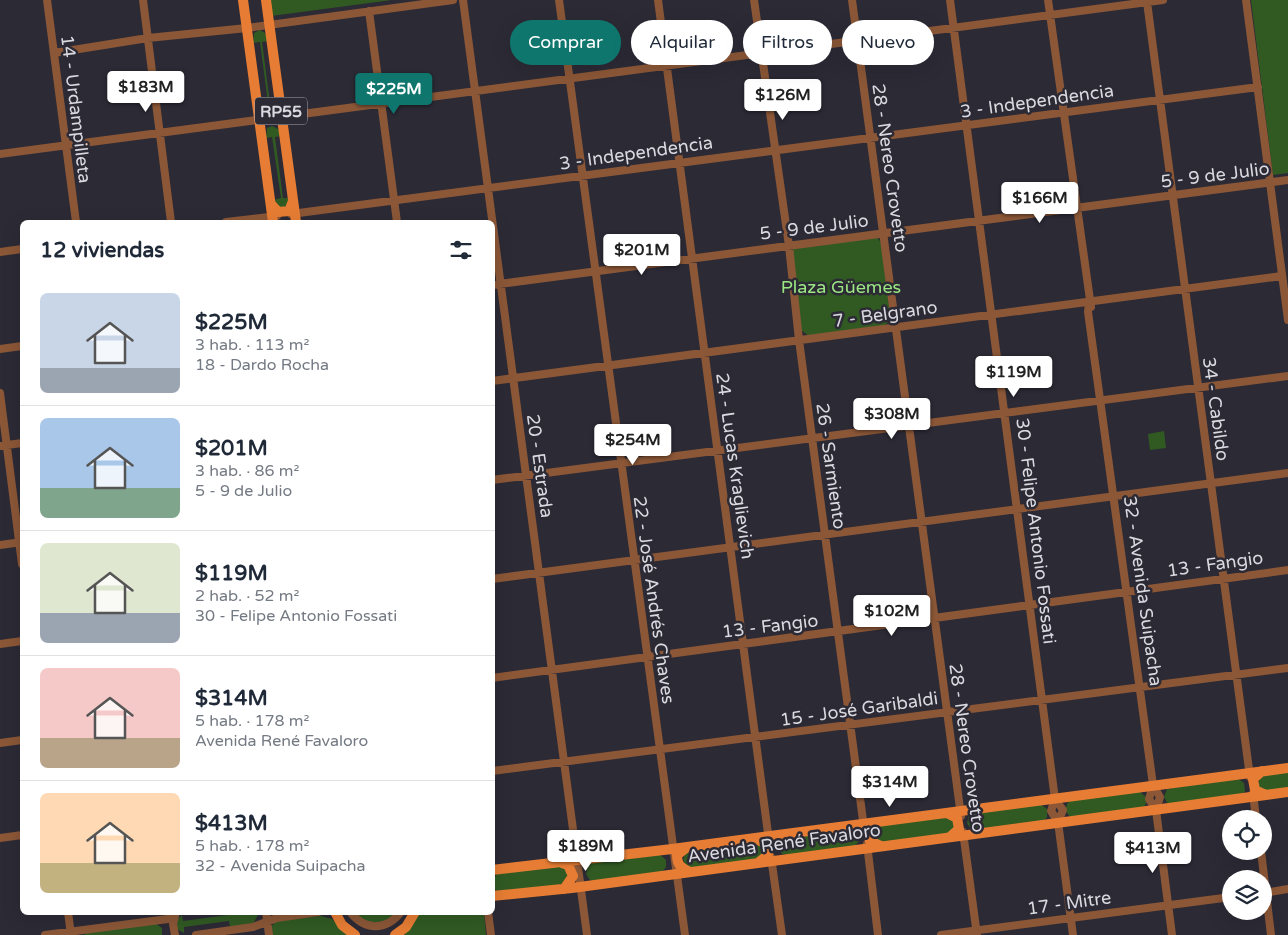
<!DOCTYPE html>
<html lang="es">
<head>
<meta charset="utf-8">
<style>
	:root { --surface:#fff; --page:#f6f6f7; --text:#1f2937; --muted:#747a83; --line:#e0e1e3; --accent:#0f766e }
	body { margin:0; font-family:"Varela Round",sans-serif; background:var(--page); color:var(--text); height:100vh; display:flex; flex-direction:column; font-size:19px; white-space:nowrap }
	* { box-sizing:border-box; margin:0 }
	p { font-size:16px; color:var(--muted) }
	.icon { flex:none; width:28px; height:28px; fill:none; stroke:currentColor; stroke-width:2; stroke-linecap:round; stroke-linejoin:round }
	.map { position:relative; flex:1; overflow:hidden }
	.details { position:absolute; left:20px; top:220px; width:475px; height:695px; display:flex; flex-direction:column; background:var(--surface); border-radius:8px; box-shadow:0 5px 20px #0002 }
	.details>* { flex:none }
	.guide { position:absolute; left:510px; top:20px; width:475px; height:45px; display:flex; gap:10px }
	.fabs { position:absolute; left:1222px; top:810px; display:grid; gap:10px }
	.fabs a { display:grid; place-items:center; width:50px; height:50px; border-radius:50%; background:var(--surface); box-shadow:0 5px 20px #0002; font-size:25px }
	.price { position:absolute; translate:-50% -42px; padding:0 11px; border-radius:5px; background:#fff; color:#222; font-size:16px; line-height:32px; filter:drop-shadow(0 1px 2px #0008) }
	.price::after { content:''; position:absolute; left:50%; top:30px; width:15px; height:11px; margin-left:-8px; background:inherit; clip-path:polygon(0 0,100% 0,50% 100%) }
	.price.on { background:var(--accent); color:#fff }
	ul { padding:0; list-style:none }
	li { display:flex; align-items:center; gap:15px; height:125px; padding:0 20px }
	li+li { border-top:1px solid var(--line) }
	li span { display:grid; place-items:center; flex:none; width:140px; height:100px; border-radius:8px; color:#555 }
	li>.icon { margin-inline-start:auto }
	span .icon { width:60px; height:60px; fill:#fffc; stroke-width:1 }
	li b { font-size:21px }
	h2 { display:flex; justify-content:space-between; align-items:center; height:60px; padding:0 20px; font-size:21px }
	.pill { padding:0 18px; border-radius:22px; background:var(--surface); box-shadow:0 5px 20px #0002; font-size:18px; line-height:45px }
	.pill.on { background:var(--accent); color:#fff }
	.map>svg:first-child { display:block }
</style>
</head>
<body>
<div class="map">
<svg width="1288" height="935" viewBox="0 0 1288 935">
	<rect width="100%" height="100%" fill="#2c2a35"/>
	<path fill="#315a23" d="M269 0H392L271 16Z
		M1251 0H1288V173L1273 175Z
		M260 30 265 33 269 41 262 42 270 103 277 102V109L271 115 265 112 261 104 268 103 260 42 253 43 254 33Z
		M272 126 280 130 282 136 275 137 283 198H290L289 204 281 209 274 200 281 198 272 137 266 138 267 128Z
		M871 238H878L882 245 890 313 889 322 882 327 809 336 801 330 792 256 793 249Z
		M1164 431 1166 448 1150 450 1148 434Z
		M1288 771V789L1267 792 1260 789 1258 784 1261 776Z
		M1237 778 1244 783 1245 791 1241 796 1168 804 1164 797 1167 789Z
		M1139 791 1146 797V804L1142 809 1070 817 1065 810 1068 802 1072 800Z
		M1040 804 1047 809V817L1043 822 971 830 967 823 969 815 973 813Z
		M947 817 954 822 955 826 950 834 882 843 875 840 874 836 876 828 880 825Z
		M851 829 858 834 859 841 855 846 787 855 782 854 778 848 781 840Z
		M756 842 763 847V854L759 859 687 868C682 860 682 857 689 850Z
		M659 854 666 860V867L662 872 595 881 590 880 586 874 588 866 592 863Z
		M562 866 569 871 565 884 498 893 493 887V880L497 874Z
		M228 913H259L253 924 230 927 229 921 184 927V933L177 929 176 921 182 915 183 921 228 915Z
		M353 913H397L387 921 369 923Z
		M419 913H484L486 935H404Z
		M321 916 332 919 348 935H272L271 927 276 921Z
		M155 923 162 928V935H84L88 932Z"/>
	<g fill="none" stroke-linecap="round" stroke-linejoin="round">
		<path stroke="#8b5737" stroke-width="8" d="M47 0 76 222
			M143 0 171 222
			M463 0 587 935
			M559 0 685 935
			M658 0 769 841
			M754 0 789 246 799 340 864 828
			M852 0 961 816
			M950 0 1055 799
			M1048 0 1091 307
			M1246 0 1288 320
			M1147 2 1250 777
			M369 11 397 222
			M54 53 148 38 247 28 453 0
			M0 154 1163 0
			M291 214 1258 87
			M226 222 277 216
			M0 252 22 249
			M492 285 1288 180
			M1089 303 1088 312 1153 785 1160 797 1156 810
			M0 349 22 346
			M492 381 1282 276
			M0 393 22 564
			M0 446 22 443
			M492 480 1288 376
			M0 545 22 542
			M492 579 1288 473
			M0 644 22 641
			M492 678 1288 570
			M0 743 22 740
			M492 771 1288 668
			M1153 785 1149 799 1156 810 1172 935
			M1253 793 1256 819
			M1055 799 1063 810 1058 822 1051 811Z
			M1058 822 1073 935
			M963 832 977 935
			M0 838 22 835
			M867 844 878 935
			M1261 851 1271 935
			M771 857 782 935
			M1264 893 1288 889
			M68 912 71 935
			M266 912 269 935
			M350 912C365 931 386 931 401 912
			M488 912 491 935
			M45 935 168 919 176 912
			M175 935 173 924 176 912
			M196 935 253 927 277 918 318 912
			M941 935 1231 897"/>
		<path stroke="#e77d34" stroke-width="10" d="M243 0 273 222
			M266 0 296 222
			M271 204 278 212 289 211 293 201
			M1262 771 1253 779 1255 790 1266 795
			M947 813 957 818 959 829 950 837
			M877 822 868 830 870 841 881 846
			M755 838 766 844 768 855 758 863
			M686 848 677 855C677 865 681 868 690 872
			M562 863 568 865 573 876 564 889
			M492 870 672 849 1288 768
			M492 896 572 888 1288 792
			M335 912 342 925 355 935
			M395 935 406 927 415 912"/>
	</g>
	<g text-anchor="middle" stroke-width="5" stroke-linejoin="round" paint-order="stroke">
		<rect fill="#2c2a35" stroke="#a6a4ad" stroke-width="1" x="255" y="97.5" width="52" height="27" rx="4"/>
		<g font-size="16" font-weight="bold" fill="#dad9e0">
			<text x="281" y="117">RP55</text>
		</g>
		<g font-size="18" fill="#dad9e0" stroke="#2c2a35">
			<text transform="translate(1037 101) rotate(-8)" y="6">3 - Independencia</text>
			<text transform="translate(76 109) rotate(83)" y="6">14 - Urdampilleta</text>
			<text transform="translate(636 153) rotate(-8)" y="6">3 - Independencia</text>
			<text transform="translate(890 168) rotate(82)" y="6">28 - Nereo Crovetto</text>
			<text transform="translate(1215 175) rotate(-7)" y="6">5 - 9 de Julio</text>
			<text transform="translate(814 227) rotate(-7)" y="6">5 - 9 de Julio</text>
			<text transform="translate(885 314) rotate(-8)" y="6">7 - Belgrano</text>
			<text transform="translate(1216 409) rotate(82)" y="6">34 - Cabildo</text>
			<text transform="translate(540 466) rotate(82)" y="6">20 - Estrada</text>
			<text transform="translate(735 466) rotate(82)" y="6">24 - Lucas Kraglievich</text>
			<text transform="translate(831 466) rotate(82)" y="6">26 - Sarmiento</text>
			<text transform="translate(1036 531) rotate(83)" y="6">30 - Felipe Antonio Fossati</text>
			<text transform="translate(1215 564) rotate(-8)" y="6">13 - Fangio</text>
			<text transform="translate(1143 591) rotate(82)" y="6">32 - Avenida Suipacha</text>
			<text transform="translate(654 600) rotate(82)" y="6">22 - José Andrés Chaves</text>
			<text transform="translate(770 626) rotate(-7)" y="6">13 - Fangio</text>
			<text transform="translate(859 709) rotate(-8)" y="6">15 - José Garibaldi</text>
			<text transform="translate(967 748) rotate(82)" y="6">28 - Nereo Crovetto</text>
			<text transform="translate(784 843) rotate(-8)" y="6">Avenida René Favaloro</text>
			<text transform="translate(1069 903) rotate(-8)" y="6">17 - Mitre</text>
		</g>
		<g font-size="18" fill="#9be782" stroke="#2c2a35">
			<text x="841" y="293">Plaza Güemes</text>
		</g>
	</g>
</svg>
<div class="fabs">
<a><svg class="icon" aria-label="locate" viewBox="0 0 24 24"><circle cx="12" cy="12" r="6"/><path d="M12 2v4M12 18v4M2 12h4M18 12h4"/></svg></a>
<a><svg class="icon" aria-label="layers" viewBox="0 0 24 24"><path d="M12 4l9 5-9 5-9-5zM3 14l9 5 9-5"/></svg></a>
</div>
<b class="price" style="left:146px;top:113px">$183M</b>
<b class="price on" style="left:394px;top:115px">$225M</b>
<b class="price" style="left:783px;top:121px">$126M</b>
<b class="price" style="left:1040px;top:224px">$166M</b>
<b class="price" style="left:642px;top:276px">$201M</b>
<b class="price" style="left:1014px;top:398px">$119M</b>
<b class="price" style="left:892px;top:440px">$308M</b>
<b class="price" style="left:633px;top:466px">$254M</b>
<b class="price" style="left:892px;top:637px">$102M</b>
<b class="price" style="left:890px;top:808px">$314M</b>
<b class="price" style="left:586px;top:872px">$189M</b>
<b class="price" style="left:1153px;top:874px">$413M</b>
<div class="guide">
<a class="pill on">Comprar</a>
<a class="pill">Alquilar</a>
<a class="pill">Filtros</a>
<a class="pill">Nuevo</a>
</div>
<section class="details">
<h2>12 viviendas<svg class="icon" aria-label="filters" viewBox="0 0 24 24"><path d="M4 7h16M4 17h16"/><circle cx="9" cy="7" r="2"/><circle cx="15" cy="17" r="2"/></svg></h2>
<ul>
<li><span style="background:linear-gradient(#c9d6e8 75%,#9aa5b1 0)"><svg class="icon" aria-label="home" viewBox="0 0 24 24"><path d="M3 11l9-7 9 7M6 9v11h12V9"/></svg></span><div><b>$225M</b><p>3 hab. · 113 m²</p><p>18 - Dardo Rocha</p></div></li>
<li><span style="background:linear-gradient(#a9c7e8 70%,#7fa58c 0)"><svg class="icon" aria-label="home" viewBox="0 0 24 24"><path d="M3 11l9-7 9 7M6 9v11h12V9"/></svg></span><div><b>$201M</b><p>3 hab. · 86 m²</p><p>5 - 9 de Julio</p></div></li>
<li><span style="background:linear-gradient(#dfe7d0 70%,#9aa5b1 0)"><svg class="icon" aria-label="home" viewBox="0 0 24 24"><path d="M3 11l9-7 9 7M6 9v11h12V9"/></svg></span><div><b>$119M</b><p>2 hab. · 52 m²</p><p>30 - Felipe Antonio Fossati</p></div></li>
<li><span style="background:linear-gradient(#f6c9c9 70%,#b9a48a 0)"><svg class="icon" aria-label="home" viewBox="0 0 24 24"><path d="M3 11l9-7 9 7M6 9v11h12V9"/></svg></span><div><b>$314M</b><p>5 hab. · 178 m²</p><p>Avenida René Favaloro</p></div></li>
<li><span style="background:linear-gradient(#ffd9b3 70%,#c2b280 0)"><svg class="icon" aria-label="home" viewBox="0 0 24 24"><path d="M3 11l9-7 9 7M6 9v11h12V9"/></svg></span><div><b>$413M</b><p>5 hab. · 178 m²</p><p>32 - Avenida Suipacha</p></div></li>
</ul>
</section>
</div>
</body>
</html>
